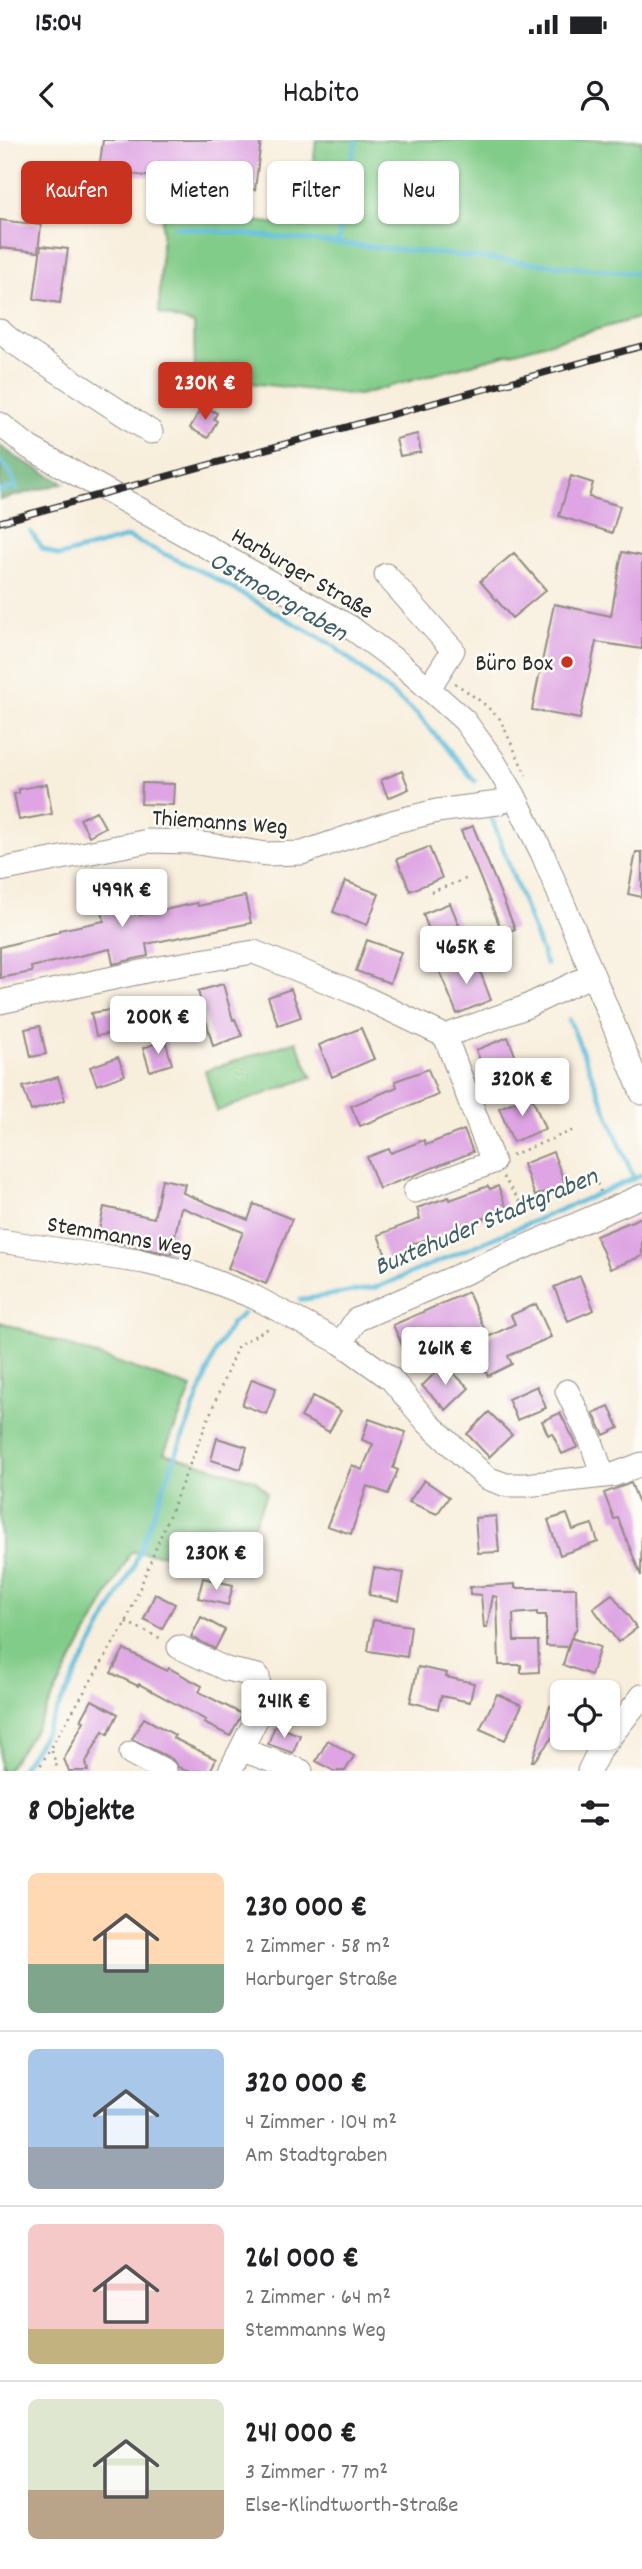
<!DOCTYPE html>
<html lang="de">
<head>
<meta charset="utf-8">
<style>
	:root { --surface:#fff; --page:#f6f6f6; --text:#202124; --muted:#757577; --line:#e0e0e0; --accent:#c8321e }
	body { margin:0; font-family:Dekko,sans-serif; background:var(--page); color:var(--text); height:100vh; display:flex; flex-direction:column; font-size:26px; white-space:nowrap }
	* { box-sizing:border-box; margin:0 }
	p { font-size:23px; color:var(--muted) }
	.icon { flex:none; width:38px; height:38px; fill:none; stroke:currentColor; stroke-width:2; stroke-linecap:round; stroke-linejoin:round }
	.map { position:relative; height:1631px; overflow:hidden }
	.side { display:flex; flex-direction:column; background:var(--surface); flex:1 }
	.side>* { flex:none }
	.guide { position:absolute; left:21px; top:21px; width:600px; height:63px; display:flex; gap:14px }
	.controls { position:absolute; left:550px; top:1540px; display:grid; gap:14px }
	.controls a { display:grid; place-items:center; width:70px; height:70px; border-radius:10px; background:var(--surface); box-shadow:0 2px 5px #0004; font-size:35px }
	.price { position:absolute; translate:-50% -60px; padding:0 16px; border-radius:7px; background:#fff; color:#222; font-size:23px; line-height:46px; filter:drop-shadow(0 2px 4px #0008) }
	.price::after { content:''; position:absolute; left:50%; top:42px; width:21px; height:16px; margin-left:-10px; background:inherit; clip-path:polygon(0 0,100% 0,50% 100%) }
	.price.on { background:var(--accent); color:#fff }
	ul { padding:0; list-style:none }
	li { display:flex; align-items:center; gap:21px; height:175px; padding:0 28px }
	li+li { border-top:2px solid var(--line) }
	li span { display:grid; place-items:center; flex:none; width:196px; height:140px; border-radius:10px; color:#555 }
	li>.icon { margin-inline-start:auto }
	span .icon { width:84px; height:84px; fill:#fffc; stroke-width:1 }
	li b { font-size:30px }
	h2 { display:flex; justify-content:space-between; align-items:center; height:84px; padding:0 28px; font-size:30px }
	.tag { padding:0 24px; border-radius:10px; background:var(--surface); box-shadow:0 2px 5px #0004; font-size:24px; line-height:63px }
	.tag.on { background:var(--accent); color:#fff }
	.status { display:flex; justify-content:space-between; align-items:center; height:49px; padding:0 35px; background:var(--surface); direction:ltr }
	.status svg { height:19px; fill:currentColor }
	header { display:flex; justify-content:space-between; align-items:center; height:91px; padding:0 28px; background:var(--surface); font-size:32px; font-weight:600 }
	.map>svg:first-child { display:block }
</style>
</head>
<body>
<div class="status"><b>15:04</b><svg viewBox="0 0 49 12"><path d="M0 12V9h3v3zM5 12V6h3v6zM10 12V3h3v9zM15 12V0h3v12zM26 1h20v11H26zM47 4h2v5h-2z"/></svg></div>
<header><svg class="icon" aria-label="back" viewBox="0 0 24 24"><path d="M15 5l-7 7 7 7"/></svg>Habito<svg class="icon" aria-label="person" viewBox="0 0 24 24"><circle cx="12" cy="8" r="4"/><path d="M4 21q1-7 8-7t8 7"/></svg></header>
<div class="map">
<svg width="642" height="1631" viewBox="0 0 642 1631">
	<rect width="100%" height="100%" fill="#fdfcf7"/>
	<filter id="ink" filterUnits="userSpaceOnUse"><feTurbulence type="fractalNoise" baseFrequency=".0143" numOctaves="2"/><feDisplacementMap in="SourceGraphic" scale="14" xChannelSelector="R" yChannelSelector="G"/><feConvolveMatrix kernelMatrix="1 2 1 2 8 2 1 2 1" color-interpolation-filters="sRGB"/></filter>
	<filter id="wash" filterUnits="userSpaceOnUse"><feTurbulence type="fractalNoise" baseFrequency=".00686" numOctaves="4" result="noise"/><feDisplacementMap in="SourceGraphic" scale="28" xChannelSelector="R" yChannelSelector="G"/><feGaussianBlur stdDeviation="1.57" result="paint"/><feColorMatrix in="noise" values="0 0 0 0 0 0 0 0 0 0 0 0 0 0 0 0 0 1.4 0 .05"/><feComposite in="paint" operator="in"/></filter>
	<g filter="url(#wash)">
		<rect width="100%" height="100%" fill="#f8eedc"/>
		<path fill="#82cc89" stroke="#567c5a" stroke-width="2" d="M316 0H642V177L359 255 195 237 194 184 159 173 163 71 306 87Z
			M296 901 312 937 217 971 205 931Z
			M0 1182 192 1248 164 1313 255 1340 267 1352 240 1420 131 1412 35 1590 6 1631H0Z"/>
		<path fill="#69b075" stroke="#4a6e50" stroke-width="2" d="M0 306 19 319 64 343 0 360Z"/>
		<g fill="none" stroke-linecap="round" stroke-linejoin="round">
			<path stroke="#5ebedc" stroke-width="4.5" d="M175 87 642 134
				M338 104 356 0
				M0 321 10 331 17 350
				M0 351 16 346
				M31 392 42 408 59 416 128 397 207 434 331 504 418 575 475 641
				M492 679 546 824
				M569 879 634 1039
				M300 1160 378 1147 642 1035
				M20 1631 42 1598 133 1428 216 1210 232 1183 243 1174"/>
		</g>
		<g id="blocks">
			<path fill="#dea4e3" d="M103 0H261L255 50 99 30Z
				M0 80 41 85 38 112 0 108Z
				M41 106 68 109 60 163 34 159Z
				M202 266 217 273 214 279 217 281 208 298 190 288Z
				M417 294 421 312 400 316 396 299Z
				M571 336 593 343 589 357 620 366 612 393 559 376Z
				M622 412 642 416V509L596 502 580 579 532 570 554 464 611 476Z
				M514 413 546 450 512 478 480 441Z
				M402 631 409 649 388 658 381 640Z
				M142 643 174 644 173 665 141 664Z
				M47 644 52 674 19 680 14 654 19 653V649Z
				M96 671 105 687 89 696 80 679Z
				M473 686 515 789 503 794 461 691Z
				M429 707 442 738 410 751 397 719Z
				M636 712H642V757L628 754Z
				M130 731 140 775 197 763 198 766 245 756 251 783 146 804 148 816 113 824 110 809 31 827 32 832 0 838V807L59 792V790L104 781 96 738Z
				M345 741 379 754 367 785 333 772Z
				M450 763 463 795 435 806 423 774Z
				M367 800 401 812 390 843 356 831Z
				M475 818 491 860 457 874 440 832Z
				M223 844 233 880 235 879 242 896 213 906 198 851Z
				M291 849 301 877 278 885 268 857Z
				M158 862 160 885 96 896 91 873Z
				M40 886 46 914 31 917 25 889Z
				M361 888 374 919 332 937 319 905Z
				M508 897 522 933 490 945 476 910Z
				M165 900 172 924 150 931 143 908Z
				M118 917 125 935 97 945 90 927Z
				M428 929 438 955 360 986 351 966 397 947 395 941Z
				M58 937 65 960 31 971 23 947Z
				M531 955 545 989 513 1002 499 968Z
				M464 990 473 1012 379 1049 367 1017 389 1009 391 1013 424 1000 426 1005Z
				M553 1012 565 1044 535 1056 523 1024Z
				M162 1039 185 1044 183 1053 248 1080 254 1064 292 1079 266 1144 228 1128 243 1092 181 1067 171 1114 97 1099 104 1067 154 1078Z
				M488 1046 490 1049 498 1046 507 1069 459 1088 412 1104 415 1110 388 1121 378 1095 420 1079 417 1068 449 1057 450 1060Z
				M642 1077V1116L610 1129 596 1096Z
				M580 1136 594 1170 568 1181 554 1147Z
				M468 1152 488 1197 515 1184 511 1175 536 1164 551 1197 508 1216 512 1224 488 1236 469 1198 479 1189 467 1194V1192L409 1220 393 1185Z
				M444 1224 469 1248 446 1270 422 1246Z
				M252 1239 276 1248 266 1274 242 1265Z
				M537 1246 546 1268 517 1280 508 1259Z
				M313 1256 341 1271 329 1292 301 1277Z
				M609 1266 619 1288 604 1295 593 1273Z
				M489 1272 512 1295 489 1317 467 1294Z
				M560 1273 578 1307 562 1314 552 1293 548 1295 542 1281Z
				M369 1279 406 1292 393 1328 398 1330 388 1354 367 1346 351 1394 327 1386 352 1325 362 1330 373 1304 362 1300Z
				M217 1298 247 1307 241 1329 211 1320Z
				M424 1340 449 1357 437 1374 409 1362Z
				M631 1343 642 1371 641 1436 618 1378 614 1379 604 1353Z
				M567 1374 573 1390 592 1384 598 1402 560 1415 548 1380Z
				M496 1376 499 1412 478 1413 475 1378Z
				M374 1428 404 1433 399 1461 369 1455Z
				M203 1438 233 1445 228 1465 198 1458Z
				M515 1444V1448H576L577 1487 567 1507 546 1506V1475H537V1472L513 1474 514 1501H538L539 1532 521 1533V1525H499L497 1457 493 1456 487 1487H484L481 1455 470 1454V1447Z
				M155 1454 175 1464 162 1489 144 1479Z
				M612 1454 637 1488 618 1502 593 1468Z
				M201 1477 225 1490 215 1509 191 1497Z
				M373 1480 411 1486 407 1517 368 1511Z
				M571 1498 600 1507 591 1535 563 1525Z
				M124 1509 167 1531 169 1528 202 1546 199 1552 242 1574 230 1596 204 1583 206 1580 139 1544 138 1546 111 1533Z
				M418 1527 447 1533 446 1537 474 1543 470 1562 441 1556 438 1569 410 1562Z
				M497 1554 522 1565 505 1600 480 1589Z
				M92 1560 118 1574 108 1594 103 1591 86 1622 88 1631H69L64 1619 84 1581 81 1580Z
				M550 1566 562 1576V1585L534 1621H532Z
				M144 1578 175 1595 173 1598 216 1619 210 1631H186L178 1627 172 1619 132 1599Z
				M275 1586 300 1595 293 1613 268 1604Z
				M328 1600 354 1616 345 1631H334L316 1621Z"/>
		</g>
	</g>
	<g filter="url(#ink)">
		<use href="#blocks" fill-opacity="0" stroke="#928c84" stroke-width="2"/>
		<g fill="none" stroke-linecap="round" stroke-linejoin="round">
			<defs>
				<path id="minor" d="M0 191 13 202 151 292
					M0 284 30 308 350 487 402 525 464 580 491 617 514 655 543 715 642 953
					M386 435 453 510 429 548
					M0 730 148 701 191 702 266 714 302 713 392 682 437 671 498 663 514 655
					M0 862 165 827 254 812 353 852 445 896 523 868 592 835
					M415 1051 493 1022 445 896
					M0 1101 144 1122 195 1134 254 1157 341 1203 391 1239 427 1282 487 1338 506 1345H526L613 1335 642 1324
					M341 1203 356 1180 642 1056
					M567 1251 591 1301 603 1336
					M179 1507 226 1529 258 1536 261 1570 230 1631
					M242 1610 301 1631
					M131 1613 165 1631
					M589 1631 599 1611 642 1556"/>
			</defs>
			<use href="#minor" stroke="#928c84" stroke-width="25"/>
			<path stroke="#928c84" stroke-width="2.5" stroke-dasharray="2 5" stroke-linecap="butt" d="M455 543 483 563 500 579 526 635
				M431 752 468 738
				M453 807 491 791
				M487 954 549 930
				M512 1015 574 990
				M503 1037 525 1069 569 1050 593 1034 601 1053
				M126 1482 164 1500
				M52 1611 58 1631
				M37 1631 126 1482 238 1205 271 1187"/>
			<use href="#minor" stroke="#fff" stroke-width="23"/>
			<defs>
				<path id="rail" d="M0 382 642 206"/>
			</defs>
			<use href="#rail" stroke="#2b2b2b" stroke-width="7"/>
			<use href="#rail" stroke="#fdfcf7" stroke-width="4.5" stroke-dasharray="13" stroke-linecap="butt"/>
		</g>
	</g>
	<circle fill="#c8321e" stroke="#fdfcf7" stroke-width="2.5" cx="567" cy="522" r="7"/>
	<g text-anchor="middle" stroke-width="5" stroke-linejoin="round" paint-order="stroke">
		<g font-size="24" fill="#2b2b2b" stroke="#fdfcf7">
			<text transform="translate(303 432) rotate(30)" y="8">Harburger Straße</text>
			<text transform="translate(220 681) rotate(4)" y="8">Thiemanns Weg</text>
			<text transform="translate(120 1095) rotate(10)" y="8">Stemmanns Weg</text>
		</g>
		<g font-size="24" fill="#2b2b2b" stroke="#fdfcf7" text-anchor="end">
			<text x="553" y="530">Büro Box</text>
		</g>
		<g font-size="26" font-style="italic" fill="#3d5e69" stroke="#fdfcf7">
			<text transform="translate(279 455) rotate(30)" y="9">Ostmoorgraben</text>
			<text transform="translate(485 1080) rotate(-23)" y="9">Buxtehuder Stadtgraben</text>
		</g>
	</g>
</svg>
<div class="controls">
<a><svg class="icon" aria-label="locate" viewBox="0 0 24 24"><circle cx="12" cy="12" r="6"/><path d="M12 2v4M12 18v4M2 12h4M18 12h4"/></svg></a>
</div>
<b class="price on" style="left:205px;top:282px">230K €</b>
<b class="price" style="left:122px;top:789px">499K €</b>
<b class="price" style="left:466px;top:846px">465K €</b>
<b class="price" style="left:158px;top:916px">200K €</b>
<b class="price" style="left:522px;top:978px">320K €</b>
<b class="price" style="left:445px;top:1247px">261K €</b>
<b class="price" style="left:216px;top:1452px">230K €</b>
<b class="price" style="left:284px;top:1600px">241K €</b>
<div class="guide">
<a class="tag on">Kaufen</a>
<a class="tag">Mieten</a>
<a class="tag">Filter</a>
<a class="tag">Neu</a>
</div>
</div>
<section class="side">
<h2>8 Objekte<svg class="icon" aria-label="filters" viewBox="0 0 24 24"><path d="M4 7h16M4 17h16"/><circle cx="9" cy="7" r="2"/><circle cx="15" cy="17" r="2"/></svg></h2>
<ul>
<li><span style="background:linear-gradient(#ffd9b3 65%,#7fa58c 0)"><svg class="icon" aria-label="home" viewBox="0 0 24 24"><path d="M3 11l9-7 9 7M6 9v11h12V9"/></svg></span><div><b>230 000 €</b><p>2 Zimmer · 58 m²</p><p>Harburger Straße</p></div></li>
<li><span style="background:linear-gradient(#a9c7e8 70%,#9aa5b1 0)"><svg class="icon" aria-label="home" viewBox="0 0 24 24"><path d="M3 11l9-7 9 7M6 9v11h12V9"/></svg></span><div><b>320 000 €</b><p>4 Zimmer · 104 m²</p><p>Am Stadtgraben</p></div></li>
<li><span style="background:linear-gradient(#f6c9c9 75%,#c2b280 0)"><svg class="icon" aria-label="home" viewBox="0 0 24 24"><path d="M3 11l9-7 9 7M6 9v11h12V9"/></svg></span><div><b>261 000 €</b><p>2 Zimmer · 64 m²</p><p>Stemmanns Weg</p></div></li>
<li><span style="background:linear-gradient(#dfe7d0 65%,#b9a48a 0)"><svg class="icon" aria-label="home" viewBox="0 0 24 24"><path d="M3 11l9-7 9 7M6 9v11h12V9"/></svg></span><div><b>241 000 €</b><p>3 Zimmer · 77 m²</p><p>Else-Klindtworth-Straße</p></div></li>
</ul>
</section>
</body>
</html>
